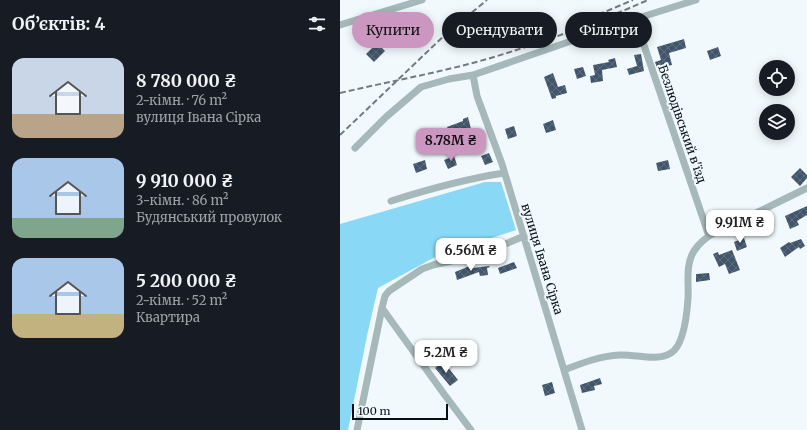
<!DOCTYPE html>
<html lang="uk">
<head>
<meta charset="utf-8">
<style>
	:root { --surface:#171b24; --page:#242831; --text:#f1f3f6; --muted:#9ea1a6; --accent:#cb97c1 }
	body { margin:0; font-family:Merriweather,serif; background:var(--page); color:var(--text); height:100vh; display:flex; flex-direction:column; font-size:15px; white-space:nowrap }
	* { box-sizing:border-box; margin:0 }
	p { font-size:13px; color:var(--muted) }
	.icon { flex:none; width:22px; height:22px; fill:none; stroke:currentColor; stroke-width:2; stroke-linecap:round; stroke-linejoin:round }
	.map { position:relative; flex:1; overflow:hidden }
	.sheet { display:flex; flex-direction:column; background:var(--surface); width:340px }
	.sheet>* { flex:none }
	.guide { position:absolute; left:12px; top:12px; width:380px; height:36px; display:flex; gap:8px }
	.fabs { position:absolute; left:419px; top:60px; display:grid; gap:8px }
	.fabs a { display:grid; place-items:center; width:36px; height:36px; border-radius:50%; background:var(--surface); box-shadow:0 2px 10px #0003; font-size:20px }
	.scale { position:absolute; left:12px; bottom:10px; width:96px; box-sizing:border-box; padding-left:4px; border:2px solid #041015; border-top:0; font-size:11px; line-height:14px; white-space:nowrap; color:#041015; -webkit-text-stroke:3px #f1f9fc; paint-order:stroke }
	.price { position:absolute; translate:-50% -34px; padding:0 9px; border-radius:8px; background:#fff; color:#222; font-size:13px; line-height:26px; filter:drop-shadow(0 1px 2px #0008) }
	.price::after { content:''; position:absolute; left:50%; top:24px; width:12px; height:9px; margin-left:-6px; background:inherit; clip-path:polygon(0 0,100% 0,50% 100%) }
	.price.selected { background:var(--accent); color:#111 }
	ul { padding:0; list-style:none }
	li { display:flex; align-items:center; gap:12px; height:100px; padding:0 12px }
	li span { display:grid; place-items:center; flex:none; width:112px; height:80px; border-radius:12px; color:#555 }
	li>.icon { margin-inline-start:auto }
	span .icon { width:48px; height:48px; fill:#fffc; stroke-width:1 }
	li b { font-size:17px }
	h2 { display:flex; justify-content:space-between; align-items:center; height:48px; padding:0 12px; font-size:17px }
	.chip { padding:0 14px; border-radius:18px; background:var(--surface); box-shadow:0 2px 10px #0003; font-size:14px; line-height:36px }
	.chip.selected { background:var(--accent); color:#111 }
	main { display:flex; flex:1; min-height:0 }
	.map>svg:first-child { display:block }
</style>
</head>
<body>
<main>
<section class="sheet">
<h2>Об’єктів: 4<svg class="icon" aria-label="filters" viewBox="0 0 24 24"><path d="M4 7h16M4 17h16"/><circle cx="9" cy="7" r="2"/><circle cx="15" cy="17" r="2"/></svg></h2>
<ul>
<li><span style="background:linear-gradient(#c9d6e8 70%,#b9a48a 0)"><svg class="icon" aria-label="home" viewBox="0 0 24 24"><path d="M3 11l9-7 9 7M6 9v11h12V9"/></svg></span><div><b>8 780 000 ₴</b><p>2-кімн. · 76 m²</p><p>вулиця Івана Сірка</p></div></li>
<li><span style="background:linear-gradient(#a9c7e8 75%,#7fa58c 0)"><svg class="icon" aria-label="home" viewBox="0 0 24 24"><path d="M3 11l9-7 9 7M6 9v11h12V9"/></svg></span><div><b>9 910 000 ₴</b><p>3-кімн. · 86 m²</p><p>Будянський провулок</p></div></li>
<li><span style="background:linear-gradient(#a9c7e8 70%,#c2b280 0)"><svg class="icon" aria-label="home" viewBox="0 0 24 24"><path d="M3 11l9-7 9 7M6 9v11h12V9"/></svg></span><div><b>5 200 000 ₴</b><p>2-кімн. · 52 m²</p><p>Квартира</p></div></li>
</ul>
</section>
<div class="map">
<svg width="467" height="430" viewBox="0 0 467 430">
	<defs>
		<pattern id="building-cross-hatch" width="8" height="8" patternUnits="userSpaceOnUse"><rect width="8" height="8" fill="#41566b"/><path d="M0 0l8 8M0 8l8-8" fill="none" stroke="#5e6e7e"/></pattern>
	</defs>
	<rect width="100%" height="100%" fill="#f1f9fc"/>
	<path fill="#89d8f6" d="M145 182H161L176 230 99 255 38 288 28 331 8 430H0V224Z"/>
	<path fill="url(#building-cross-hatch)" d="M344 39 346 48 329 53 332 65 317 68 315 62 321 60 317 47Z
		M37 43 45 51 34 62 26 54Z
		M378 47 381 56 370 60 367 51Z
		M301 54 304 71 289 75 287 69 297 66 294 55Z
		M275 58 277 67 262 70 263 81 251 83 250 76 255 75 253 65 269 62 268 60Z
		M243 67 246 76 237 79 234 69Z
		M213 73 218 87 225 85 227 93 216 96V98L212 99 204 77Z
		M128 117 131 129 118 132V133L111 136 107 127 123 121V119Z
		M213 120 216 130 206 133 203 124Z
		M174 126 177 136 168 139 165 129Z
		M149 153 153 162 145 165 141 156Z
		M114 156 117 165 108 169 104 160Z
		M85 160 87 169 76 173 73 164Z
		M328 160 330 169 318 171 316 163Z
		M460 168 467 175V178L460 186 451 177Z
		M467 206V215L457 221 459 225 450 229 445 216Z
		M404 238 407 247 397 251 394 242Z
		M461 239 465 246 460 249 459 247 445 257 440 248 449 242 450 243Z
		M392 250 400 270 389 274 385 264 379 267 373 254 378 252 379 255Z
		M174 262 177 268 160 274 158 268Z
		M132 265 133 268 149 266 150 267 147 268 148 275 140 276 139 272 117 280 115 272Z
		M369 273 370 280 356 282V274Z
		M103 361 118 380 110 386 95 368Z
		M260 378 262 384 254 386 255 390 242 393 240 385Z
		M212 382 215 393 205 396 202 385Z"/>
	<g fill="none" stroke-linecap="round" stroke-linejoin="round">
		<path stroke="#a6b8b9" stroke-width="7" d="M295 19 369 236
			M0 25 82 0
			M133 75 137 96 162 164 242 430
			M15 148 46 117 81 87 109 79 133 75 295 19 356 0
			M51 201C89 189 125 179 164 173
			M42 308 104 394 131 430
			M224 370C242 363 260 356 280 355 296 354 316 362 331 353 344 345 347 313 348 299 349 284 345 265 354 251 366 232 393 224 412 215 430 206 449 197 467 188
			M17 430 42 308 45 296 49 291 82 269 93 265 142 254 184 236"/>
		<path stroke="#717b7f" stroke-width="2" stroke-dasharray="6 3" stroke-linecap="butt" d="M250 18 293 0
			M0 93C51 81 103 72 154 57 207 41 258 22 308 0
			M0 135 108 32 147 0"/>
	</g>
	<g text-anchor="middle" stroke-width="4" stroke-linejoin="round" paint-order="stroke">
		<g font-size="12" fill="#041015" stroke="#f1f9fc">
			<text transform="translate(342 124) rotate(71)" y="4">Безлюдівський в'їзд</text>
			<text transform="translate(202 259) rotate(73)" y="4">вулиця Івана Сірка</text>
		</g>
	</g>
</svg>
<div class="fabs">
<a><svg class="icon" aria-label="locate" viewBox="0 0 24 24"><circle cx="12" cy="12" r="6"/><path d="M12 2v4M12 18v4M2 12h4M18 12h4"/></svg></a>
<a><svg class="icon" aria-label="layers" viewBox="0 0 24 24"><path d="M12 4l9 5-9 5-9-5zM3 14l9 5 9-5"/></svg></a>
</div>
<div class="scale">100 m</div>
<b class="price selected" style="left:111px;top:162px">8.78M ₴</b>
<b class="price" style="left:400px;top:244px">9.91M ₴</b>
<b class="price" style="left:131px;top:272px">6.56M ₴</b>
<b class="price" style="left:106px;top:374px">5.2M ₴</b>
<div class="guide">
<a class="chip selected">Купити</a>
<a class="chip">Орендувати</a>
<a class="chip">Фільтри</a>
</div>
</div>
</main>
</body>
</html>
